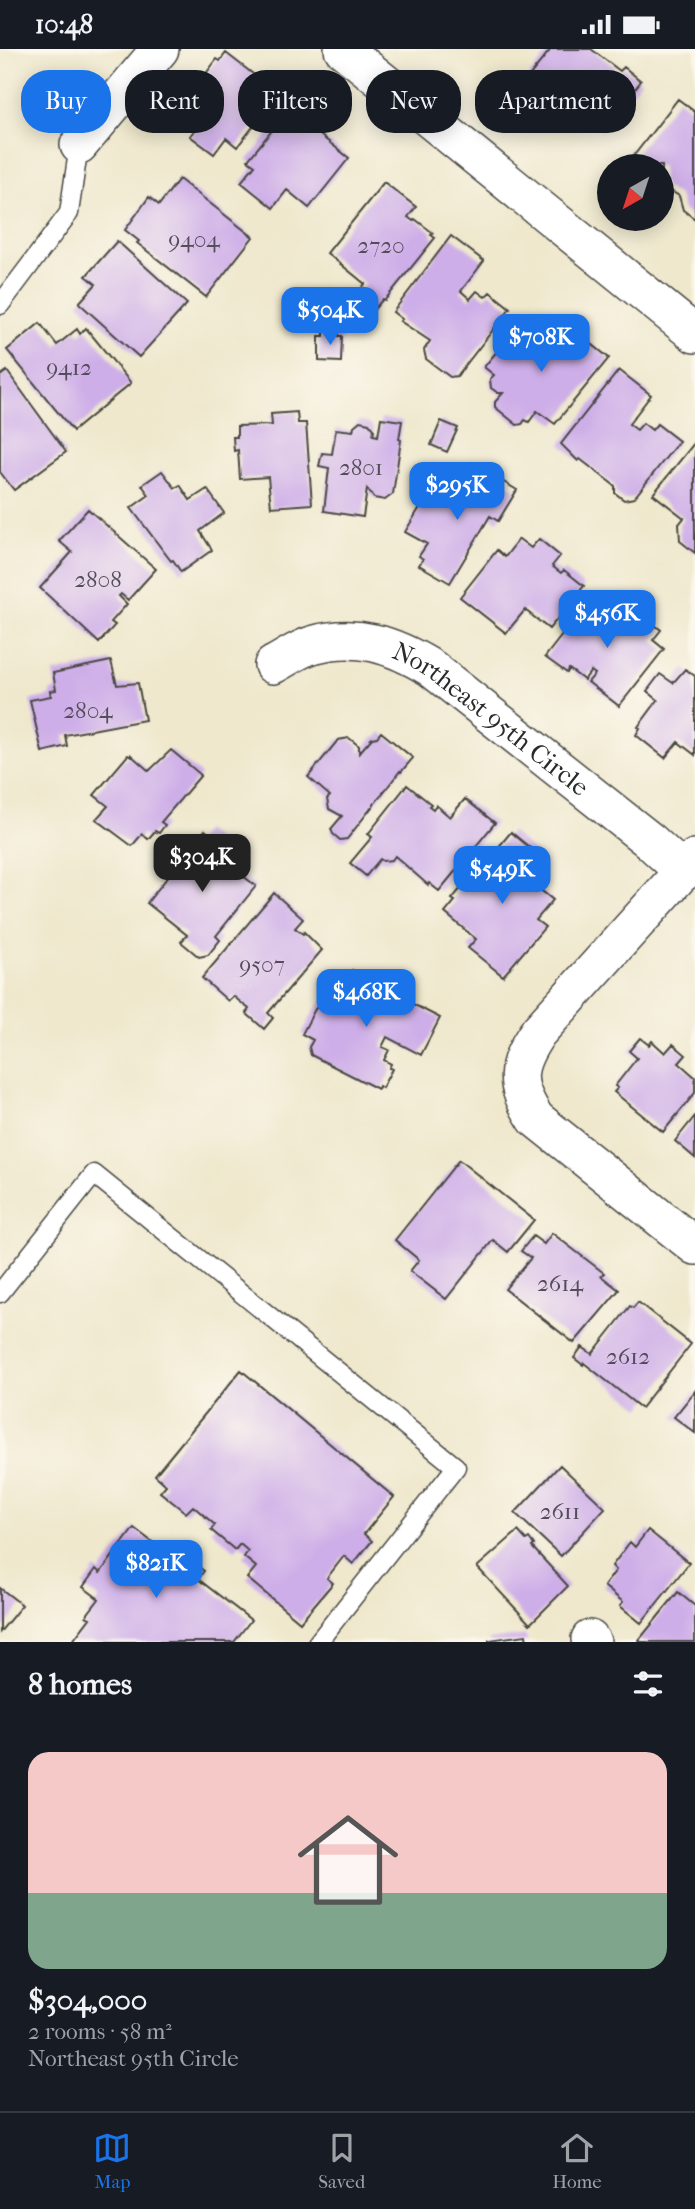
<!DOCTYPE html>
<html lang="en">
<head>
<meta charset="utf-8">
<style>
	:root { --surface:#171b24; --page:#242831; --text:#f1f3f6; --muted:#9ea1a6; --line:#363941; --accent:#1a73e8 }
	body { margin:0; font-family:"IM FELL French Canon",serif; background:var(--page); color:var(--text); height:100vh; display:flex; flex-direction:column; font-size:26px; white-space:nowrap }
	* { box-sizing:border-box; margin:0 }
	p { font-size:23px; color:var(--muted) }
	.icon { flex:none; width:38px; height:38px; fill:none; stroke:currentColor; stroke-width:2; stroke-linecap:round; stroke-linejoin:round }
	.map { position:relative; height:1593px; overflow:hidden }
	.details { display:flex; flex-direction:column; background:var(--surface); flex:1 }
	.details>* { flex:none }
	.hud { position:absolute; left:21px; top:21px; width:654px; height:63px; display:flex; gap:14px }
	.needle { width:46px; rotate:219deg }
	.buttons { position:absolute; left:597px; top:105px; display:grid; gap:14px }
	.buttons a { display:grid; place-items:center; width:77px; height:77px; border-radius:50%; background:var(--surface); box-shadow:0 4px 18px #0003; font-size:35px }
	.price { position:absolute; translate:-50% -60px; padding:0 16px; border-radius:14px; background:var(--accent); color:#fff; font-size:23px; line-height:46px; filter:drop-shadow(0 2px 4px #0008) }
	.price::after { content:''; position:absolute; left:50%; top:42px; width:21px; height:16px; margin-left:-10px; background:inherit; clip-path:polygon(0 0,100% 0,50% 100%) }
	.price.on { background:#222; color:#fff }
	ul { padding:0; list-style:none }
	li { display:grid; align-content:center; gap:14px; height:371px; padding:0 28px }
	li+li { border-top:2px solid var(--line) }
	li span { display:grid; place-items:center; height:217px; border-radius:21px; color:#555 }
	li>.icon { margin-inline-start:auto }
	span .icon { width:126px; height:126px; fill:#fffc; stroke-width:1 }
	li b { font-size:30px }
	h2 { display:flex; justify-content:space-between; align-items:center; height:84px; padding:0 28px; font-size:30px }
	.tag { padding:0 24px; border-radius:28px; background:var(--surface); box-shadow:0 4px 18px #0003; font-size:24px; line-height:63px }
	.tag.on { background:var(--accent); color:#fff }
	.status { display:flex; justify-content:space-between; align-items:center; height:49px; padding:0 35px; background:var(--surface); direction:ltr }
	.status svg { height:19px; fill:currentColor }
	.tab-bar { display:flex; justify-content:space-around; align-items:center; height:98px; border-top:2px solid var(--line); background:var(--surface); font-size:19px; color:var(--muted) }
	.tab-bar a { display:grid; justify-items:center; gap:4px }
	.tab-bar .on { color:var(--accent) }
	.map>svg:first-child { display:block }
</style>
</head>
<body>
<div class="status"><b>10:48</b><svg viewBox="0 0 49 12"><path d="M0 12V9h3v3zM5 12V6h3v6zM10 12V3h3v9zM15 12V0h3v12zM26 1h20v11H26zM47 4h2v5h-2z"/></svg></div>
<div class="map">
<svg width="695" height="1593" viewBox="0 0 695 1593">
	<rect width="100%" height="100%" fill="#fbf7ec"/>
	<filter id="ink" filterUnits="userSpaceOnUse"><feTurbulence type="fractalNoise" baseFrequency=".0143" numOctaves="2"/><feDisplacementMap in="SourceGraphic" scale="14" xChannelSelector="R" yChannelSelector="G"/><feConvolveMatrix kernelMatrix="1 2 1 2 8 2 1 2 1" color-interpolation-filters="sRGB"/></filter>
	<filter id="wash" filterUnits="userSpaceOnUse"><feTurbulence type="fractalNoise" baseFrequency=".00686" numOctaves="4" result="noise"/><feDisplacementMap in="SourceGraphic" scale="28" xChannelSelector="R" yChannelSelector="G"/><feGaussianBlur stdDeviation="1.57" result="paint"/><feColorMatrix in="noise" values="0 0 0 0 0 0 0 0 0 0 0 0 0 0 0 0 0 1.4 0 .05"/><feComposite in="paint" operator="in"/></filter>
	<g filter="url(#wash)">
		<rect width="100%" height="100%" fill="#efe8cd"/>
		<g id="blocks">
			<path fill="#ceaee8" d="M551 0H591L620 22 624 18 641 32 602 82 585 69 579 77 563 65 568 58 529 27Z
				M226 4 279 45 237 98 226 89 214 105 190 87 201 72 182 56 217 10 220 12Z
				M678 50 695 63V170L683 161 679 147 663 137 665 135 662 133V117H642L632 109Z
				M291 58 322 83 320 86 349 109 309 159 287 141 273 159 241 133 255 116 248 111Z
				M179 130 253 188 206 248 137 194 139 192 125 181 149 148 159 156Z
				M384 133 416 158 408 168 413 172 415 170 433 184 431 186 435 189 385 251 383 250 370 265 352 251 365 235 327 204Z
				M451 187 484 212 461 242 470 250 477 242 485 248 490 243 510 259 457 327 450 328 426 310 424 301 430 292 400 272 402 270 393 263Z
				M117 192 187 255 139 308 79 254 96 235 86 227Z
				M524 269 546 287 545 288 548 292 550 288 565 300 578 284 609 309 555 375 537 362 529 373 525 371 522 375 517 376 495 358V353L503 344H498L491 339 490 330 494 326 484 318Z
				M40 274 57 296 77 280 80 285 86 279 131 334 73 382 7 301Z
				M324 281H338L339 287H342L341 313 319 312V287H324Z
				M619 321 651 346 629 375 637 381 643 374 652 381 657 375 679 392 634 449 624 451 615 444V437L580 410 578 412 561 395Z
				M7 322 66 403 14 441 0 423V327Z
				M297 363 298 374H306L312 455 271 458 268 428 240 430 238 401 234 402 233 388H237V377L272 376 271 365Z
				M381 369 402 372 399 390 401 391 393 445 385 451 374 449 367 440 363 468 324 462 329 419 319 417 322 404 332 405 336 380 353 382 354 377 360 372 369 374 374 380 373 386 378 387Z
				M441 372 458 379 447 403 431 396Z
				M695 393V504L680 492 679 475 684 469 653 445Z
				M162 422 175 439 180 436 190 451 207 440 224 464 200 482 212 501 181 523 173 511 171 512 131 459 149 446 142 436Z
				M485 422 517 441 498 472 490 467 450 534 419 516 423 510 419 507 427 495 405 483 434 435 448 443 450 440 459 446 464 438 472 442Z
				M88 460 156 520 128 551 121 545 119 547 127 555 111 573 115 576 99 594 40 539 72 503 59 492Z
				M519 490 531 499 539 490 560 507 552 517 561 524 564 521 584 537 549 580 525 561 506 584 460 548 497 501 505 508Z
				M594 545 639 581 647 570 661 581 653 591 664 600 619 657 588 633 595 625 591 622 584 631 569 620 567 624 545 608Z
				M111 612 117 636 138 634 145 671 65 686 67 697 42 703 30 651 51 647 50 642 56 641 53 624Z
				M685 620 695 627V706L678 693 665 709 636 686 640 679 638 678 658 651 647 642 660 625 673 634Z
				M381 683 413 709 401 723 400 722 347 790 340 791 333 785 331 780 342 767 329 760 327 750 330 747 308 728 338 691 349 689 359 697V704L372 689 377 688Z
				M171 701 201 726 161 773 165 776 159 784 155 782 148 790 142 785 132 797 96 770 108 757 94 746 128 706 131 708V706L149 722Z
				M407 736 431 755 429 757 433 760 436 756 450 768 465 750 495 774 439 842 429 834 428 836 395 807 392 811 383 812 380 810 366 827 350 814 372 788 368 785Z
				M205 781 237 807 230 817 256 837 216 887 220 891 208 906 199 908 181 893 187 886 147 854Z
				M511 783 541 808 522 831 526 834 528 831 553 851 536 871 545 878 503 927 468 899 476 890 445 864 455 852 452 850 461 839 464 841 469 836 465 833 474 822 477 824Z
				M274 844 303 870 295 879 303 885 304 883 322 901 268 964 273 969 264 980 246 964 249 960 233 947 228 952 202 929Z
				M352 921 361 925 360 928 440 969 421 1006 387 988 382 998 389 1001 384 1011 391 1015 389 1019 392 1020 382 1039 379 1037 378 1040 311 1006 309 998 313 991 302 985 315 960 350 926Z
				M640 989 649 996 652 992 665 1004 673 995 686 1006 679 1014 695 1028V1044L663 1083 614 1043 618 1039 615 1037 637 1009 629 1002Z
				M695 1067V1109L675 1092Z
				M459 1111 534 1171 508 1203 493 1191 446 1250 410 1222 419 1211 395 1191Z
				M552 1184 604 1224 601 1227 619 1241 574 1294 505 1240 531 1209 521 1202 533 1187 544 1195Z
				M638 1253 691 1295 641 1359 584 1314 583 1316 574 1309 582 1298 592 1305 630 1257 633 1259Z
				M241 1321 394 1448 364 1485 372 1492 353 1515 344 1507 327 1529 333 1534 300 1573 247 1529 256 1518 244 1508 248 1502 240 1495 235 1501 211 1481 215 1476 193 1457 186 1464 160 1443 166 1436 155 1426Z
				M695 1342V1384L674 1368Z
				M560 1416 605 1459 561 1507 515 1464Z
				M134 1479 172 1508 177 1502 204 1522 198 1530 251 1571 234 1593H72L90 1569 86 1567 99 1550 83 1538 96 1520 100 1524Z
				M648 1481 689 1514 641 1574 620 1557 623 1553 604 1537 616 1521 612 1517 630 1493 635 1498Z
				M518 1482 526 1491 529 1489 534 1496 532 1498 568 1537 530 1575 477 1518Z
				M0 1539 22 1556 0 1583Z
				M678 1543 695 1557V1593H641L639 1591Z
				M526 1586 527 1593H489V1591Z"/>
		</g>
	</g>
	<g filter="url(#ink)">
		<use href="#blocks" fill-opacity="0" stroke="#484743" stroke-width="2"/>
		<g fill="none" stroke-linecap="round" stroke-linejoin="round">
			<defs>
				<path id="service" d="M0 256 69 164 79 96
					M0 1244 94 1125 456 1418 318 1593"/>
				<g id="minor">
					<path d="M343 0 695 285"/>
					<path d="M79 96 160 0"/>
					<path id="s1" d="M273 616C285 610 298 600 312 596 357 583 393 596 431 619L650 792 684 823"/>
					<path d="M695 809 538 983C514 1018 513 1035 536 1070L695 1197"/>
					<path d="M590 1590 592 1593"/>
				</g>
			</defs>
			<use href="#service" stroke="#484743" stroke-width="21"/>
			<use href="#minor" stroke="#484743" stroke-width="40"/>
			<use href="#service" stroke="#fff" stroke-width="18"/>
			<use href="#minor" stroke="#fff" stroke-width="37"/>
		</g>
	</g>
	<g text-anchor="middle" stroke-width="7" stroke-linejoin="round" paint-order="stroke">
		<g font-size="23" fill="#544c5a">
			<text x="194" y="198">9404</text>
			<text x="381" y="204">2720</text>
			<text x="69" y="326">9412</text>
			<text x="361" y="426">2801</text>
			<text x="98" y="538">2808</text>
			<text x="88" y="669">2804</text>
			<text x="262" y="923">9507</text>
			<text x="560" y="1242">2614</text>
			<text x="628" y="1315">2612</text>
			<text x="560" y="1470">2611</text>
		</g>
		<g font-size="26" fill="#2b2b2b" stroke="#fbf7ec">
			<text dy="9" stroke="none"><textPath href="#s1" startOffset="247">Northeast 95th Circle</textPath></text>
		</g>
	</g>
</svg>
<div class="buttons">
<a><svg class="needle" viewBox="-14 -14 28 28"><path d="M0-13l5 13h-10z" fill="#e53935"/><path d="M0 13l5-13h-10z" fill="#9ea1a6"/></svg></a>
</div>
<b class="price" style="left:330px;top:298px">$504K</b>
<b class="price" style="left:541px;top:325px">$708K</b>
<b class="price" style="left:457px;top:473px">$295K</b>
<b class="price" style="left:607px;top:601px">$456K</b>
<b class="price on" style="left:202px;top:845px">$304K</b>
<b class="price" style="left:502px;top:857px">$549K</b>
<b class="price" style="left:366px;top:980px">$468K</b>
<b class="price" style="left:156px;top:1551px">$821K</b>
<div class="hud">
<a class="tag on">Buy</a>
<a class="tag">Rent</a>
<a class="tag">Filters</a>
<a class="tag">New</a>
<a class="tag">Apartment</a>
</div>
</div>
<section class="details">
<h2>8 homes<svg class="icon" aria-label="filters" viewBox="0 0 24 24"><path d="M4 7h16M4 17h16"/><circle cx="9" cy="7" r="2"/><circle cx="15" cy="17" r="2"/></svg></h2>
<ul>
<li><span style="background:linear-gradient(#f6c9c9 65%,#7fa58c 0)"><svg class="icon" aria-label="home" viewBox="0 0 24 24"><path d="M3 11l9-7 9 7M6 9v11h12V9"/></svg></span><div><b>$304,000</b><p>2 rooms · 58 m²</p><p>Northeast 95th Circle</p></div></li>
</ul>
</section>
<nav class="tab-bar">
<a class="on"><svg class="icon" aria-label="map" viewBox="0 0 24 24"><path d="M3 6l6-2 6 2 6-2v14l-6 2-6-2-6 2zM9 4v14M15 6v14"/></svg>Map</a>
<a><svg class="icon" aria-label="saved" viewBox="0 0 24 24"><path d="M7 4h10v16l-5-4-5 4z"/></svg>Saved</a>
<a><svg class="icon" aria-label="home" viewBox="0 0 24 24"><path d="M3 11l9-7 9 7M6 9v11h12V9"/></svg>Home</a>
</nav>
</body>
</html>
